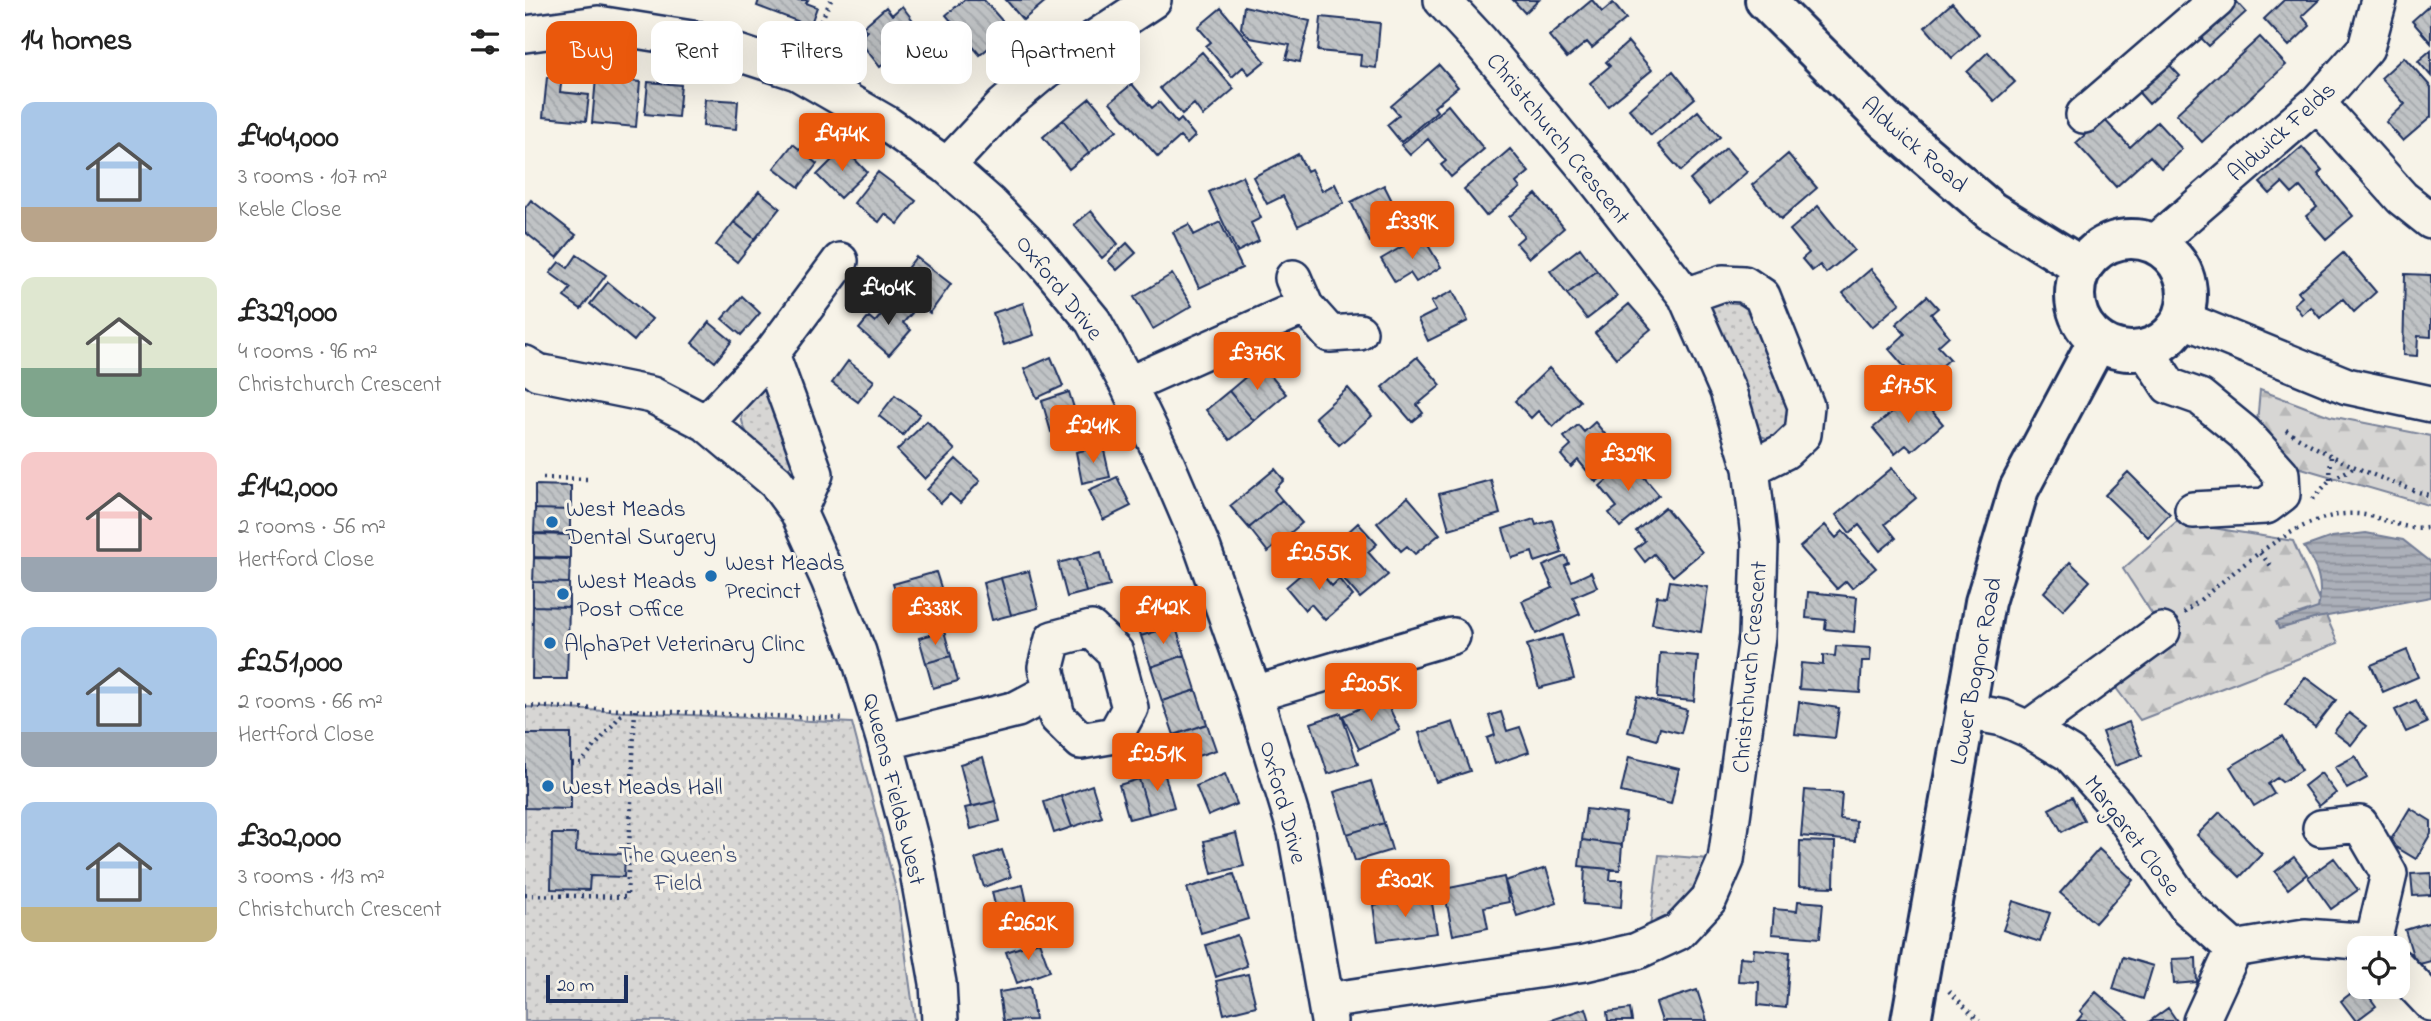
<!DOCTYPE html>
<html lang="en">
<head>
<meta charset="utf-8">
<style>
	:root { --surface:#fff; --page:#f2f2f2; --text:#222; --muted:#767676; --accent:#ea580c }
	body { margin:0; font-family:"Indie Flower",sans-serif; background:var(--page); color:var(--text); height:100vh; display:flex; flex-direction:column; font-size:26px; white-space:nowrap }
	* { box-sizing:border-box; margin:0 }
	p { font-size:23px; color:var(--muted) }
	.icon { flex:none; width:38px; height:38px; fill:none; stroke:currentColor; stroke-width:2; stroke-linecap:round; stroke-linejoin:round }
	.map { position:relative; flex:1; overflow:hidden }
	.details { display:flex; flex-direction:column; background:var(--surface); width:525px }
	.details>* { flex:none }
	.guide { position:absolute; left:21px; top:21px; width:665px; height:63px; display:flex; gap:14px }
	.fabs { position:absolute; left:1822px; top:936px; display:grid; gap:14px }
	.fabs a { display:grid; place-items:center; width:63px; height:63px; border-radius:14px; background:var(--surface); box-shadow:0 7px 28px #0002; font-size:35px }
	.scale { position:absolute; left:21px; bottom:18px; width:82px; box-sizing:border-box; padding-left:7px; border:4px solid #1b2f5e; border-top:0; font-size:19px; line-height:24px; white-space:nowrap; color:#1b2f5e; -webkit-text-stroke:5px #f7f3e8; paint-order:stroke }
	.price { position:absolute; translate:-50% -60px; padding:0 16px; border-radius:7px; background:var(--accent); color:#fff; font-size:23px; line-height:46px; filter:drop-shadow(0 2px 4px #0008) }
	.price::after { content:''; position:absolute; left:50%; top:42px; width:21px; height:16px; margin-left:-10px; background:inherit; clip-path:polygon(0 0,100% 0,50% 100%) }
	.price.selected { background:#222; color:#fff }
	ul { padding:0; list-style:none }
	li { display:flex; align-items:center; gap:21px; height:175px; padding:0 21px }
	li span { display:grid; place-items:center; flex:none; width:196px; height:140px; border-radius:14px; color:#555 }
	li>.icon { margin-inline-start:auto }
	span .icon { width:84px; height:84px; fill:#fffc; stroke-width:1 }
	li b { font-size:30px }
	h2 { display:flex; justify-content:space-between; align-items:center; height:84px; padding:0 21px; font-size:30px }
	.tag { padding:0 24px; border-radius:14px; background:var(--surface); box-shadow:0 7px 28px #0002; font-size:24px; line-height:63px }
	.tag.selected { background:var(--accent); color:#fff }
	main { display:flex; flex:1; min-height:0 }
	.map>svg:first-child { display:block }
</style>
</head>
<body>
<main>
<section class="details">
<h2>14 homes<svg class="icon" aria-label="filters" viewBox="0 0 24 24"><path d="M4 7h16M4 17h16"/><circle cx="9" cy="7" r="2"/><circle cx="15" cy="17" r="2"/></svg></h2>
<ul>
<li><span style="background:linear-gradient(#a9c7e8 75%,#b9a48a 0)"><svg class="icon" aria-label="home" viewBox="0 0 24 24"><path d="M3 11l9-7 9 7M6 9v11h12V9"/></svg></span><div><b>£404,000</b><p>3 rooms · 107 m²</p><p>Keble Close</p></div></li>
<li><span style="background:linear-gradient(#dfe7d0 65%,#7fa58c 0)"><svg class="icon" aria-label="home" viewBox="0 0 24 24"><path d="M3 11l9-7 9 7M6 9v11h12V9"/></svg></span><div><b>£329,000</b><p>4 rooms · 96 m²</p><p>Christchurch Crescent</p></div></li>
<li><span style="background:linear-gradient(#f6c9c9 75%,#9aa5b1 0)"><svg class="icon" aria-label="home" viewBox="0 0 24 24"><path d="M3 11l9-7 9 7M6 9v11h12V9"/></svg></span><div><b>£142,000</b><p>2 rooms · 56 m²</p><p>Hertford Close</p></div></li>
<li><span style="background:linear-gradient(#a9c7e8 75%,#9aa5b1 0)"><svg class="icon" aria-label="home" viewBox="0 0 24 24"><path d="M3 11l9-7 9 7M6 9v11h12V9"/></svg></span><div><b>£251,000</b><p>2 rooms · 66 m²</p><p>Hertford Close</p></div></li>
<li><span style="background:linear-gradient(#a9c7e8 75%,#c2b280 0)"><svg class="icon" aria-label="home" viewBox="0 0 24 24"><path d="M3 11l9-7 9 7M6 9v11h12V9"/></svg></span><div><b>£302,000</b><p>3 rooms · 113 m²</p><p>Christchurch Crescent</p></div></li>
</ul>
</section>
<div class="map">
<svg width="1906" height="1021" viewBox="0 0 1906 1021">
	<defs>
		<pattern id="grass-dots" width="8" height="8" patternUnits="userSpaceOnUse" patternTransform="scale(1.75)"><rect width="8" height="8" fill="#d7d6d4"/><path d="M2 2h.1M6 6h.1" fill="none" stroke="#b8b8b8" stroke-width="1.8" stroke-linecap="round"/></pattern>
		<pattern id="forest-firs" width="22" height="20" patternUnits="userSpaceOnUse" patternTransform="scale(1.75)"><rect width="22" height="20" fill="#d7d6d4"/><path d="M5 1l3.5 6h-7zM16 11l3.5 6h-7z" fill="#b8b8b8"/></pattern>
		<pattern id="water-rules" width="6" height="5" patternUnits="userSpaceOnUse" patternTransform="scale(1.75)"><rect width="6" height="5" fill="#acb0b9"/><path d="M0 2.5h6" fill="none" stroke="#8b909a"/></pattern>
		<pattern id="building-back-hatch" width="6" height="6" patternUnits="userSpaceOnUse" patternTransform="scale(1.75)"><rect width="6" height="6" fill="#c0c3c5"/><path d="M-1 5l2 2M0 0l6 6M5-1l2 2" fill="none" stroke="#a4a8ac"/></pattern>
	</defs>
	<rect width="100%" height="100%" fill="#f7f3e8"/>
	<filter id="ink" filterUnits="userSpaceOnUse"><feTurbulence type="fractalNoise" baseFrequency=".0143" numOctaves="2"/><feDisplacementMap in="SourceGraphic" scale="14" xChannelSelector="R" yChannelSelector="G"/><feConvolveMatrix kernelMatrix="1 2 1 2 8 2 1 2 1" color-interpolation-filters="sRGB"/></filter>
	<g filter="url(#ink)">
		<path fill="url(#grass-dots)" stroke="#798299" stroke-width="2" d="M1189 297 1227 303 1271 414 1250 441 1233 435 1183 312Z
			M241 388 270 464 257 470C242 455 209 432 218 407 221 401 228 395 232 389Z
			M0 707 327 723 372 893 390 1021H0Z
			M1134 855 1184 859C1172 886 1153 915 1125 927Z"/>
		<path fill="url(#forest-firs)" stroke="#798299" stroke-width="2" d="M1735 390 1805 416 1906 436V506L1756 462 1731 434Z
			M1651 522 1768 541 1813 643 1615 720 1591 688 1646 643 1598 569Z"/>
		<path fill="url(#water-rules)" stroke="#727c95" stroke-width="2" d="M1841 533 1878 540 1906 562V597L1792 618 1754 629 1751 622 1793 608C1799 583 1792 567 1779 547L1807 537Z"/>
		<path fill="url(#building-back-hatch)" stroke="#1b2f5e" stroke-width="2" d="M234 0H283L281 3 292 7 285 26 232 6Z
			M439 0H459L485 30 455 55 421 15Z
			M481 0H522L498 20Z
			M988 0H1014L1000 13Z
			M1067 0 1077 12 1088 3 1101 19 1067 48 1062 42 1042 58 1024 36Z
			M1702 0H1710L1721 12 1684 46 1675 37Z
			M1759 0H1794L1777 16 1785 26 1764 46 1739 19Z
			M1427 3 1454 34 1427 58 1400 27Z
			M1906 4V43L1887 21Z
			M377 6 397 32 355 67 333 39 342 31 338 27 361 7 367 15Z
			M719 6 785 21 775 62 761 59 765 45 725 38 716 28Z
			M696 8 740 61 724 74 718 67 707 77 681 46 686 42 673 27Z
			M796 17 855 23 851 68 835 66 836 55 793 51Z
			M1735 37 1761 65 1677 142 1651 114Z
			M1103 42 1127 70 1083 106 1065 83 1085 66 1081 62Z
			M1906 50V76L1893 61Z
			M677 52 709 89 678 116 669 104 657 114 635 88Z
			M1463 52 1490 82 1469 101 1442 72Z
			M1879 57 1906 87V117L1878 141 1861 122 1880 104 1856 78Z
			M1638 58 1655 76 1624 104 1608 86Z
			M914 65 933 87 909 107 912 111 876 142 862 125 874 115 866 106Z
			M1148 71 1170 98 1126 135 1104 109Z
			M22 77 37 78 35 92 64 95 61 121 18 117Z
			M71 78 115 82 111 127 67 123Z
			M123 82 156 85 153 117 120 114Z
			M607 84 627 108 634 102 652 123 656 119 670 136 662 144 655 137 633 157 585 102Z
			M565 98 592 130 564 153 538 120Z
			M180 99 213 101 211 129 178 126Z
			M923 105 959 149 926 177 916 165 921 161 903 139 885 155 876 145Z
			M1173 111 1195 137 1156 171 1133 145Z
			M1578 118 1605 147 1632 122 1657 149 1636 168 1625 156 1591 187 1551 143Z
			M538 120 564 153 544 169 518 137Z
			M268 144 292 164 274 187 249 168Z
			M1777 147 1797 170 1793 174 1828 216 1801 239 1781 216 1792 207 1775 187 1767 194 1757 183 1745 194 1735 183Z
			M319 148 342 172 315 198 292 175Z
			M1201 148 1222 172 1185 204 1165 180Z
			M985 149 1004 172 991 183 995 188 961 216 939 189Z
			M773 154 782 171 786 169 797 191 810 184 819 203 773 226 758 196 742 204 728 177Z
			M1263 154 1292 188 1256 219 1227 185Z
			M353 172 391 201 373 224 360 214 354 222 329 203Z
			M717 176 736 218 726 223 734 241 712 252 684 192Z
			M859 185 871 209 879 204 888 222 845 242 826 202Z
			M234 191 255 208 230 239 209 222Z
			M1011 194 1039 228 1004 258 991 243 999 236 984 217Z
			M6 200 51 235 32 258 0 232V208Z
			M1293 206 1329 250 1301 273 1295 265 1287 271 1277 259 1284 253 1265 230Z
			M566 211 593 244 577 258 549 225Z
			M209 222 230 239 212 262 191 245Z
			M695 222 717 268 674 288 648 232 664 224 669 235Z
			M897 235 916 267 891 282 885 273 870 282 856 259Z
			M602 243 611 253 592 270 583 261Z
			M1055 248 1072 271 1042 294 1025 271Z
			M1818 253 1851 292 1829 312 1818 299 1795 318 1786 307 1777 315 1769 304 1777 297 1773 292Z
			M52 255 81 275 56 309 39 297 46 288 25 273 34 262 43 268Z
			M391 257 426 284 405 313 369 285Z
			M1346 269 1375 303 1347 327 1318 293Z
			M1072 271 1092 296 1062 319 1042 294Z
			M647 274 667 306 628 329 609 297Z
			M1880 274 1906 275V337L1893 336 1892 356 1878 355Z
			M83 282 127 319 109 341 65 304Z
			M928 291 943 321 903 341 893 320 911 311 906 302Z
			M217 296 235 313 216 335 197 319Z
			M1402 296 1413 308 1406 314 1424 336 1413 346 1425 359 1395 385 1364 349 1380 334 1371 324Z
			M371 298 387 313 378 323 386 330 364 355 334 329 344 317 350 322Z
			M498 303 509 335 479 345 468 313Z
			M1104 304 1126 329 1091 358 1070 333Z
			M184 322 207 341 190 362 167 343Z
			M526 357 538 386 512 398 499 369Z
			M892 357 916 385 892 405 898 413 887 422 857 387Z
			M323 361 349 381 333 402 307 383Z
			M736 364 761 394 729 421 704 391Z
			M1024 368 1055 401 1028 427 1013 411 1006 418 990 401Z
			M823 388 847 416 814 445 790 417Z
			M704 391 729 421 705 440 681 410Z
			M544 392 554 424 526 432 517 401Z
			M1391 392 1418 424 1387 451 1381 445 1370 454 1348 428Z
			M370 395 395 414 378 435 354 416Z
			M402 421 430 450 400 479 372 450Z
			M1070 422 1100 458 1071 482 1053 460 1046 467 1036 455 1046 446 1039 437 1053 425 1059 432Z
			M578 446 585 477 557 483 551 452Z
			M431 459 455 481 435 503 425 494 416 503 402 490Z
			M1105 460 1134 495 1095 527 1084 513 1092 507 1075 486Z
			M1367 468 1391 498 1360 524 1371 538 1355 551 1334 525 1325 533 1311 515Z
			M750 469 759 480 749 490 757 500 724 528 705 506Z
			M1603 472 1645 514 1623 537 1580 495Z
			M592 477 606 506 578 520 564 490Z
			M966 480 975 514 924 529 914 494Z
			M10 485 46 486V510L10 509Z
			M883 497 915 534 890 554 882 546 876 551 852 523Z
			M757 500 777 523 743 552 724 528Z
			M1140 507 1177 552 1148 576 1129 554 1120 562 1110 549 1120 541 1111 531Z
			M10 509 45 510V534L9 533Z
			M1009 519 1011 525 1027 520 1037 553 1010 562 1007 552 987 558 978 529Z
			M833 523 852 544 843 552 863 575 835 598 802 560 828 538 823 532Z
			M1300 525 1311 538 1318 531 1351 568 1327 588 1321 581 1312 589 1275 547Z
			M9 534 45 535V558L9 557Z
			M576 552 585 586 561 592 552 558Z
			M1041 556 1044 564 1040 566 1047 581 1066 572 1072 587 1048 597 1055 614 1011 634 997 601 1028 588 1018 566Z
			M9 558 45 559 44 583 8 582Z
			M552 558 561 592 542 597 533 563Z
			M1545 562 1565 581 1538 610 1519 592Z
			M788 564 807 586 814 579 828 596 800 620 786 604 780 610 761 587Z
			M504 571 513 608 486 615 476 578Z
			M411 572 421 603 378 616 368 584Z
			M476 578 486 615 467 620 458 583Z
			M1145 581 1183 587 1176 632 1127 624 1132 596 1142 597Z
			M8 582 44 583V607L8 606Z
			M1283 592 1332 597 1329 632 1300 629 1301 620 1281 618Z
			M646 597 655 624 616 636 608 609Z
			M8 606 44 607 42 679H7Z
			M650 625 660 655 626 667 616 636Z
			M419 631 426 656 401 663 394 638Z
			M1037 635 1049 679 1014 688 1002 645Z
			M1311 646 1346 648 1345 661H1337L1335 693 1274 689 1276 663 1298 665V655L1310 656Z
			M1882 650 1893 677 1858 692 1846 665Z
			M1135 653 1173 656 1169 701 1132 698Z
			M660 655 671 690 637 701 626 667Z
			M426 656 433 681 408 688 401 663Z
			M1780 677 1811 700 1790 727 1760 704Z
			M671 690 682 724 649 735 637 701Z
			M1112 696 1162 710 1156 733 1135 728 1132 740 1103 732Z
			M859 697 875 730 834 749 818 716Z
			M1891 700 1902 723 1881 732 1870 710Z
			M1274 702 1314 708 1310 738 1270 734Z
			M976 712 982 731 995 727 1004 752 970 764 962 738 970 735 964 716Z
			M816 713 833 764 803 774 786 723Z
			M1824 713 1841 726 1826 745 1809 732Z
			M928 722 945 771 911 782 894 733Z
			M1604 722 1617 756 1590 766 1577 732Z
			M682 724 691 750 657 761 649 735Z
			M0 734H46V809L0 808Z
			M1757 736 1777 770 1757 782 1752 778 1743 784 1749 794 1729 806 1705 767Z
			M1830 756 1842 778 1822 789 1810 767Z
			M458 757 470 801 446 807 435 764Z
			M1104 757 1154 769 1146 804 1096 792Z
			M639 772 649 807 624 814 614 779Z
			M1796 773 1811 793 1794 806 1779 786Z
			M700 774 712 804 683 816 671 786Z
			M614 779 624 814 604 819 594 785Z
			M846 781 859 823 822 834 809 792Z
			M567 785 577 817 547 827 536 796Z
			M1280 790 1317 793 1315 819 1331 821 1330 841 1276 836Z
			M536 796 547 827 529 833 519 802Z
			M1547 797 1559 820 1537 832 1524 809Z
			M470 801 475 821 446 829 440 808Z
			M1885 808 1906 821V833L1891 859 1864 843Z
			M1061 809 1101 814 1097 845 1057 840Z
			M1695 812 1737 854 1715 877 1672 835Z
			M859 823 867 850 830 861 822 834Z
			M711 833 719 866 687 874 679 841Z
			M27 834H52L51 852 100 854 99 877 65 876 64 890 26 889Z
			M1057 840 1097 845 1095 870 1054 866Z
			M1275 841 1310 842 1309 887 1274 886Z
			M1574 849 1608 880 1570 923 1535 893Z
			M477 850 486 877 459 887 450 859Z
			M1769 857 1782 874 1763 889 1750 872Z
			M1809 858 1833 890 1806 909 1783 877Z
			M1060 867 1086 869 1085 880H1098L1096 907 1058 904Z
			M1021 868 1032 903 992 916 980 881Z
			M1906 873V895L1888 896 1886 874Z
			M709 874 723 919 676 933 662 888Z
			M979 877 984 902 959 907 963 928 928 935 919 889Z
			M498 885 505 917 474 923 467 892Z
			M906 897 912 933 853 941 848 905Z
			M1273 901 1298 903 1295 938 1247 934 1249 909 1272 911Z
			M1488 901 1525 913 1515 942 1478 930Z
			M1906 922V961L1891 965 1880 930Z
			M712 935 722 966 691 977 681 945Z
			M514 941 525 971 492 983 481 952Z
			M1229 949 1265 952 1261 1008 1233 1005 1234 982 1213 981 1215 957 1228 958Z
			M1598 957 1628 966 1618 999 1588 989Z
			M1671 958 1672 982 1649 984 1647 959Z
			M723 974 731 1006 699 1014 691 981Z
			M505 987 510 1020 478 1021 474 992Z
			M1834 987H1837L1851 1006 1831 1021 1816 1001Z
			M1172 990 1182 1021H1137L1131 1003Z
			M1571 992 1605 1021H1552L1558 1014 1555 1011Z
			M1061 1008 1065 1021H1023Z
			M1643 1008 1652 1021H1625Z
			M1105 1009 1107 1021H1083L1082 1012Z"/>
		<g fill="none" stroke-linecap="round" stroke-linejoin="round">
			<defs>
				<path id="minor" d="M0 34 73 24 173 40 272 72 362 124 422 166 464 203 510 250 568 321 603 385 642 465 678 549 729 694 771 832 804 1021
					M1792 103 1877 198 1906 221
					M1559 115 1692 0
					M422 166 479 105 517 73 628 0
					M1630 243 1792 103 1841 48 1854 0
					M768 278 780 306
					M1161 296 1198 283 1219 284 1237 296 1281 406 1278 434 1260 451 1226 468
					M1657 319 1822 386 1906 404
					M1620 349 1644 386 1675 397 1719 433 1756 474 1757 494 1741 506 1668 510
					M246 354 290 474 273 512
					M0 364 13 372 127 395 181 423 251 482 273 512 304 580 333 652 360 742 391 861 413 983 415 1021
					M603 385 780 306 805 334 834 332
					M181 423 246 354 315 261
					M566 629 590 652 605 708 590 735 556 741 532 717 521 667 528 639Z
					M729 694 927 636
					M1441 711 1478 718 1503 729 1545 754 1591 805 1662 907 1709 949 1780 937 1848 942
					M1503 729 1637 631
					M360 742 492 709 526 691
					M1796 828 1835 824 1864 874 1848 942
					M1872 967 1906 1003
					M801 1001 1060 963 1112 951 1153 932 1184 899 1201 860 1232 636 1235 545 1226 468 1203 391 1161 296 1067 175 955 41 917 0
					M1676 1021 1709 949"/>
				<path id="major" d="M1240 0 1360 120 1466 211 1557 267
					M1550 295a56 56 0 1 1 112 0a56 56 0 1 1-112 0Z
					M1386 1021 1460 602 1494 489 1573 340"/>
			</defs>
			<use href="#minor" stroke="#1b2f5e" stroke-width="40"/>
			<use href="#major" stroke="#1b2f5e" stroke-width="44"/>
			<path stroke="#1b2f5e" stroke-width="4.5" stroke-dasharray="2 5" stroke-linecap="butt" d="M284 46 306 0
				M1761 430C1805 458 1856 480 1906 496
				M18 478 65 479
				M1805 480 1806 455
				M1788 499 1805 480 1830 467
				M1735 553 1747 567
				M1659 613C1704 578 1773 509 1833 514 1858 516 1880 533 1906 526
				M0 706 321 719
				M47 763H56L100 710
				M0 895 102 897 110 709
				M1424 991 1454 1021"/>
			<use href="#minor" stroke="#f7f3e8" stroke-width="35"/>
			<use href="#major" stroke="#f7f3e8" stroke-width="38"/>
		</g>
	</g>
	<g fill="#1f6fb2" stroke="#f7f3e8" stroke-width="2.5">
		<circle cx="27" cy="522" r="7"/>
		<circle cx="186" cy="576" r="7"/>
		<circle cx="38" cy="594" r="7"/>
		<circle cx="25" cy="643" r="7"/>
		<circle cx="23" cy="786" r="7"/>
	</g>
	<g text-anchor="middle" stroke-width="6" stroke-linejoin="round" paint-order="stroke">
		<g font-size="24" fill="#1b2f5e" stroke="#f7f3e8">
			<text transform="translate(1756 131) rotate(-42)" y="8">Aldwick Felds</text>
			<text transform="translate(1034 138) rotate(51)" y="8">Christchurch Crescent</text>
			<text transform="translate(1390 144) rotate(41)" y="8">Aldwick Road</text>
			<text transform="translate(535 287) rotate(52)" y="8">Oxford Drive</text>
			<text transform="translate(1224 667) rotate(-85)" y="8">Christchurch Crescent</text>
			<text transform="translate(1450 671) rotate(-79)" y="8">Lower Bognor Road</text>
			<text transform="translate(370 789) rotate(76)" y="8">Queens Fields West</text>
			<text transform="translate(759 802) rotate(75)" y="8">Oxford Drive</text>
			<text transform="translate(1608 835) rotate(53)" y="8">Margaret Close</text>
		</g>
		<g font-size="24" fill="#1b2f5e" stroke="#f7f3e8" text-anchor="start">
			<text x="41" y="516">West Meads<tspan x="41" dy="28">Dental Surgery</tspan></text>
			<text x="200" y="570">West Meads<tspan x="200" dy="28">Precinct</tspan></text>
			<text x="52" y="588">West Meads<tspan x="52" dy="28">Post Office</tspan></text>
			<text x="39" y="651">AlphaPet Veterinary Clinc</text>
			<text x="37" y="794">West Meads Hall</text>
		</g>
		<g font-size="24" fill="#415076" stroke="#f7f3e8">
			<text x="153" y="862">The Queen's<tspan x="153" dy="28">Field</tspan></text>
		</g>
	</g>
</svg>
<div class="fabs">
<a><svg class="icon" aria-label="locate" viewBox="0 0 24 24"><circle cx="12" cy="12" r="6"/><path d="M12 2v4M12 18v4M2 12h4M18 12h4"/></svg></a>
</div>
<div class="scale">20 m</div>
<b class="price" style="left:317px;top:173px">£474K</b>
<b class="price" style="left:887px;top:261px">£339K</b>
<b class="price selected" style="left:363px;top:327px">£404K</b>
<b class="price" style="left:732px;top:392px">£376K</b>
<b class="price" style="left:1383px;top:425px">£175K</b>
<b class="price" style="left:568px;top:465px">£241K</b>
<b class="price" style="left:1103px;top:493px">£329K</b>
<b class="price" style="left:794px;top:592px">£255K</b>
<b class="price" style="left:638px;top:646px">£142K</b>
<b class="price" style="left:410px;top:647px">£338K</b>
<b class="price" style="left:846px;top:723px">£205K</b>
<b class="price" style="left:632px;top:793px">£251K</b>
<b class="price" style="left:880px;top:919px">£302K</b>
<b class="price" style="left:503px;top:962px">£262K</b>
<div class="guide">
<a class="tag selected">Buy</a>
<a class="tag">Rent</a>
<a class="tag">Filters</a>
<a class="tag">New</a>
<a class="tag">Apartment</a>
</div>
</div>
</main>
</body>
</html>
